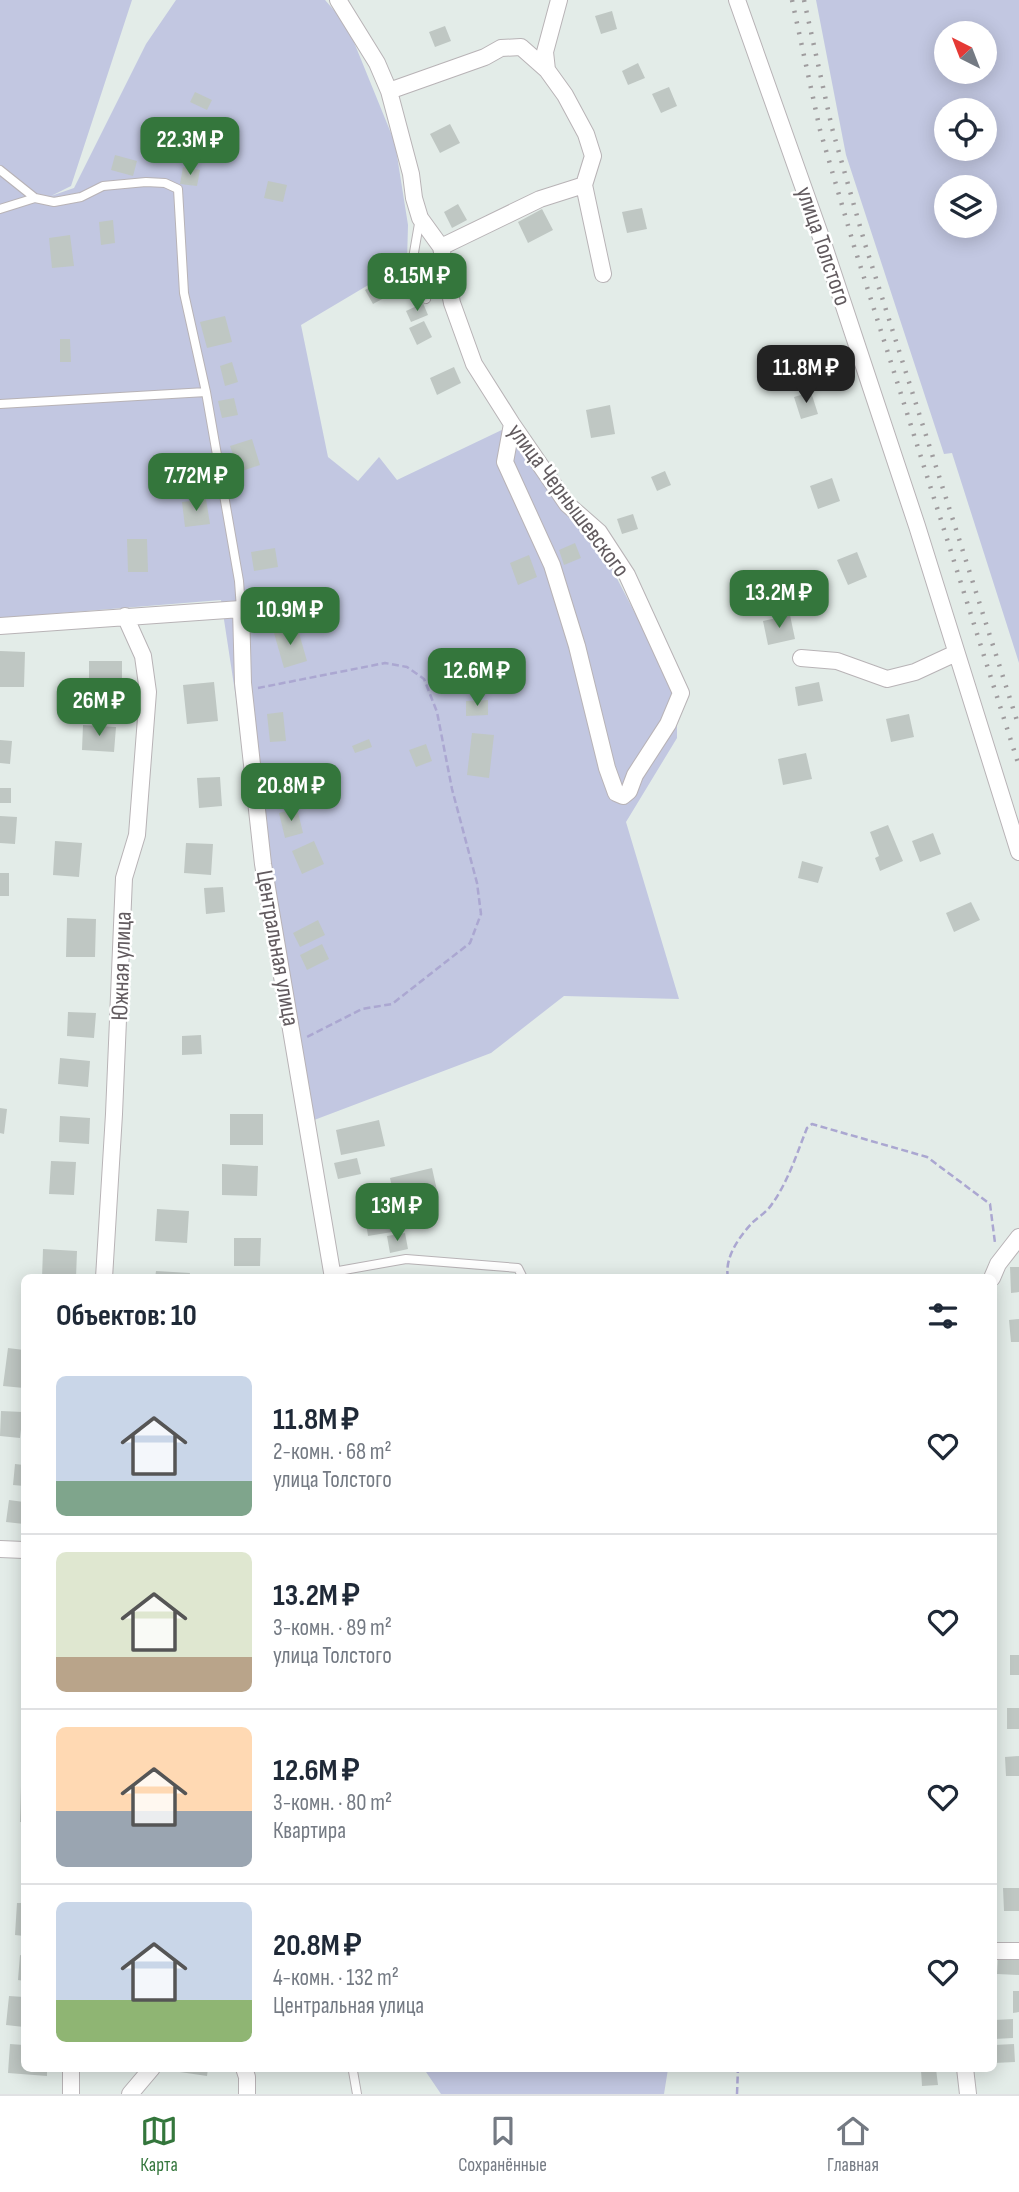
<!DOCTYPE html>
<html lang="ru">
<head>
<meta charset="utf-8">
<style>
	:root { --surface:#fff; --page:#f2f2f3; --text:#1f2937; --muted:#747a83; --line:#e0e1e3; --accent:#34763c }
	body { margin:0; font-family:"Sofia Sans Condensed",sans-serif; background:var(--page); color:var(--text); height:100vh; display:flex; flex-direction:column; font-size:26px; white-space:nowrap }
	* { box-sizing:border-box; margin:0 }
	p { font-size:23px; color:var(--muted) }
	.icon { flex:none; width:38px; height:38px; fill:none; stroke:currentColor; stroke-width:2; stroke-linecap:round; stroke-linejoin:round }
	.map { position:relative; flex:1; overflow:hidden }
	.sheet { position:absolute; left:21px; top:1274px; width:976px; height:798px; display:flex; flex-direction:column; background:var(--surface); border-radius:10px; box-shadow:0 4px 18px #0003 }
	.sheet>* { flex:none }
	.needle { width:46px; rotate:318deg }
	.fabs { position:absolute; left:934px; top:21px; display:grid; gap:14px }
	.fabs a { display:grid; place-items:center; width:63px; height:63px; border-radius:50%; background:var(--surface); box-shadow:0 4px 18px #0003; font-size:35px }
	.price { position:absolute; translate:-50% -60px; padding:0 16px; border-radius:14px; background:var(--accent); color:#fff; font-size:23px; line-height:46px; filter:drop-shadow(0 2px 4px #0008) }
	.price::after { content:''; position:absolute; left:50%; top:42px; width:21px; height:16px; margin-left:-10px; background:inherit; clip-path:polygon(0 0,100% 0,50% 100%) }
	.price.selected { background:#222; color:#fff }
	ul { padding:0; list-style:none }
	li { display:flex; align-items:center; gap:21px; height:175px; padding:0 35px }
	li+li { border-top:2px solid var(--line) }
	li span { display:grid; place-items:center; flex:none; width:196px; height:140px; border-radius:10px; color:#555 }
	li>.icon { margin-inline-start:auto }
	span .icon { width:84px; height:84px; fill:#fffc; stroke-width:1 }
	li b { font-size:30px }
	h2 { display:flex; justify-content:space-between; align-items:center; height:84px; padding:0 35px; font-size:30px }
	.menu { display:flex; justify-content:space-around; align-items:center; height:98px; border-top:2px solid var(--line); background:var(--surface); font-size:19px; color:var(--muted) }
	.menu a { display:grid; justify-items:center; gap:4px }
	.menu .selected { color:var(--accent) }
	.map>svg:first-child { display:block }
</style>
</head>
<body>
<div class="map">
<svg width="1019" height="2094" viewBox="0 0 1019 2094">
	<rect width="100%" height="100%" fill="#e3ece8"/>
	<path fill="#c2c7e1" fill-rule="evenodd" d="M0 0H132L71 186 51 196 74 188 146 44 176 0H325L347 25 395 143 408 225 407 262 301 325 328 457 358 481 379 457 397 480 508 427 597 540 677 694V738L626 822 679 999 564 996 491 1053 301 1125 221 600 0 618V171L42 198 0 165Z
		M816 0H1019V663L952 453 944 454 846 155ZM985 33V72H947V33ZM985 110V149H947V110ZM947 187H985V226H947Z
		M424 2069H668L664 2094H441Z"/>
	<path fill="#bfc7c3" d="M612 11 617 29 601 34 595 16Z
		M445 26 451 41 435 47 429 32Z
		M638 63 645 78 628 85 622 71Z
		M669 87 677 106 661 113 652 94Z
		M195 92 212 100 207 110 190 102Z
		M450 124 460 143 440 153 430 134Z
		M115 155 137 161 133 176 111 170Z
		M183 167 200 170 197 186 180 184Z
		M268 181 287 185 283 202 264 198Z
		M458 204 467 220 452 228 444 212Z
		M642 208 647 229 627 233 622 212Z
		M542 209 553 230 528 243 518 222Z
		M113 220 115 243 101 245 99 222Z
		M70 235 74 266 52 268 49 238Z
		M385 278 393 293 373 304 365 290Z
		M423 303 428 315 411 322 406 311Z
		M225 316 232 342 207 348 200 322Z
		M424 321 432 337 417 345 409 328Z
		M60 339H70L71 362H60Z
		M232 362 238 382 225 386 220 366Z
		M454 367 461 383 437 395 430 378Z
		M811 392 818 414 801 419 794 397Z
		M234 398 238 415 222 418 218 401Z
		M610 405 615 434 591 438 586 410Z
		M252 439 260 465 239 472 230 446Z
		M665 471 671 485 657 491 651 477Z
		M832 478 840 501 818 509 810 486Z
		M206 499 210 524 185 527 182 502Z
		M633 514 638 529 622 534 617 519Z
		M127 539H147L148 572H128Z
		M575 543 581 558 564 565 559 550Z
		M275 548 278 567 254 571 251 552Z
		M857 552 867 577 848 585 837 560Z
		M529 555 537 577 518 585 510 563Z
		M790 615 795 639 768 645 763 621Z
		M297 626 307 661 284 668 274 633Z
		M0 651 25 652 24 687H0Z
		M89 661H122V692H89Z
		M214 682 218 721 187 724 183 685Z
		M819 682 823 701 798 706 795 687Z
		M488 700V715L466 716V701Z
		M283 712 286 741 270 742 267 714Z
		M909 714 914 737 891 742 886 719Z
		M83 725 116 727 114 752 82 750Z
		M472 733 494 735 489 778 467 775Z
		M369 739 372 747 355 753 352 746Z
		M0 740 12 741 10 764 0 763Z
		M426 744 432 761 416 767 409 750Z
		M806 753 812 779 783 785 778 759Z
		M220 777 222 806 199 808 197 778Z
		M0 788H11V803H0Z
		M297 808 303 833 285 838 279 813Z
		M0 816 17 817 15 844 0 843Z
		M888 825 903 861 880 871 875 858 879 856 870 832Z
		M933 833 941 854 920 862 912 841Z
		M55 841 82 843 79 877 53 875Z
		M314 841 324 864 302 874 292 851Z
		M186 843 213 844 211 875 184 873Z
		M802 861 823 867 818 883 798 878Z
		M0 873H9V896H0Z
		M223 887 225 912 206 914 204 888Z
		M971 902 980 920 954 932 946 913Z
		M67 918 96 919 95 957H66Z
		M318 920 325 935 300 947 293 933Z
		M322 944 329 959 307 970 300 955Z
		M68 1012 96 1013 94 1038 67 1036Z
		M201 1035 202 1054 182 1055V1036Z
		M60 1058 90 1061 88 1087 58 1084Z
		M0 1108 7 1109 4 1134 0 1133Z
		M230 1114H263V1145H230Z
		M60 1116 90 1118 89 1144 59 1142Z
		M379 1120 385 1146 341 1155 336 1130Z
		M357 1158 361 1174 338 1179 334 1163Z
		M51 1161 76 1162 74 1195 49 1194Z
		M222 1164 258 1166 257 1196 222 1195Z
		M432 1168 438 1195 396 1205 390 1178Z
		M157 1209 189 1211 187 1243 155 1241Z
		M389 1218 392 1232 368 1236 366 1222Z
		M405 1233 408 1249 390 1253 387 1236Z
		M234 1238H261L260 1266H234Z
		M43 1249 77 1251 76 1278H42Z
		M1010 1267H1019V1292L1011 1293Z
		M156 1271 190 1273 189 1278H155Z
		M1019 1319V1342H1011L1009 1320Z
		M8 1348 24 1350V1388L3 1386Z
		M1 1411 23 1412 20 1438 0 1436Z
		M15 1464 24 1465V1486L13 1485Z
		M9 1500 24 1502V1524L6 1522Z
		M1010 1655H1019V1675H1010Z
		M1007 1708H1019V1729H1007Z
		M1019 1756V1776H1006L1005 1757Z
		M21 1786H24V1822H20Z
		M1003 1888H1019V1911H1004Z
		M17 1903H24V1936L15 1935Z
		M20 1955 24 1956V1981L18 1980Z
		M998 1956 1019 1957V1975L997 1974Z
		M1013 1991H1019V2012L1013 2013Z
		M9 1996 24 1997V2027L6 2025Z
		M1013 2019V2038L994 2039V2020Z
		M10 2044 24 2045V2068H47V2076L8 2073Z
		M1014 2044 1015 2062 994 2063V2045Z
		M174 2068H208L207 2076 173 2071Z
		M936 2069 938 2085 922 2086 921 2070Z"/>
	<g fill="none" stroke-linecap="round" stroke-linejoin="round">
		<defs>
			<path id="lane" d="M0 170 35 198
				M0 209 35 198 54 202 81 197 103 186 146 182 165 183 178 189 184 293 206 392 239 581 241 609
				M420 218 412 264 426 299
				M0 404 206 392
				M333 1272 406 1259 518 1268 523 1278
				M353 2071 357 2094"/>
			<path id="street" d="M338 0 377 63 389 91 411 174 414 198 420 218 441 247 452 303 474 364 512 424 567 504 599 532 627 575 681 693 668 724 635 775 629 791 623 796 616 793 607 768 577 646 552 565 505 462 512 424
				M559 0 545 52 547 70 565 95 586 134 593 156 584 185 603 274
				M737 0 822 240 917 526 1019 852
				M389 91 485 57 501 48 521 47 547 70
				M441 247 540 199 584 185
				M0 626 241 609 243 683 263 864 333 1278
				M801 658 837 661 887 679 915 672 956 653
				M104 1278 114 1114 124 878 137 835 148 692 143 656 125 616
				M992 1278 998 1264 1019 1237
				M0 1549 24 1550
				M994 1951H1019
				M244 2068 247 2077V2094
				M965 2068 968 2094
				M71 2094V2068
				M130 2094 152 2068"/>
		</defs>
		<use href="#lane" stroke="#b8b3b6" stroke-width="10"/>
		<use href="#street" stroke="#b8b3b6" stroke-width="18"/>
		<path stroke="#aba7d1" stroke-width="2.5" stroke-dasharray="7 3.5" stroke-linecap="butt" d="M258 688 385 663 407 667 424 679 437 712 452 789 477 883 481 914 470 943 392 1004 362 1009 307 1037
			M728 1278C724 1258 739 1237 752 1223 758 1217 767 1212 772 1204 788 1182 797 1153 807 1128L812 1124 927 1157 990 1204 995 1243
			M737 2094 738 2068"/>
		<use href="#lane" stroke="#fff" stroke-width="8"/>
		<use href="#street" stroke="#fff" stroke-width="16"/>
		<path stroke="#9f9c9e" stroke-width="4.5" stroke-dasharray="2 9" stroke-linecap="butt" d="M792 0 820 130 854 246 1019 766
			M804 0 832 128 865 244 1019 727"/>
	</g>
	<g text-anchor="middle" stroke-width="5" stroke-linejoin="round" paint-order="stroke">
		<g font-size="24" fill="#625b5f" stroke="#fff">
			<text transform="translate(824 246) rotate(71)" y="8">улица Толстого</text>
			<text transform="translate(569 500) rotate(53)" y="8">улица Чернышевского</text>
			<text transform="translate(278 948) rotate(80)" y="8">Центральная улица</text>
			<text transform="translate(121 966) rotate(-88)" y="8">Южная улица</text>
		</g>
	</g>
</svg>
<div class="fabs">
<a><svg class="needle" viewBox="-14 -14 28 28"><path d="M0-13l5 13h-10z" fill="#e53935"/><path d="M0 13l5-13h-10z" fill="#747a83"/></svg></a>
<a><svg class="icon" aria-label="locate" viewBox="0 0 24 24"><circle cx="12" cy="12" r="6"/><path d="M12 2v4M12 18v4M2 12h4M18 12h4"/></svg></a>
<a><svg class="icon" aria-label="layers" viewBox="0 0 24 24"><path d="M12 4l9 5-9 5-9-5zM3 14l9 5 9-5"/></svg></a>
</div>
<b class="price" style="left:190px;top:177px">22.3M ₽</b>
<b class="price" style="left:417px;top:313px">8.15M ₽</b>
<b class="price selected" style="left:806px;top:405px">11.8M ₽</b>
<b class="price" style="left:196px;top:513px">7.72M ₽</b>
<b class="price" style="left:779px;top:630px">13.2M ₽</b>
<b class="price" style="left:290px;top:647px">10.9M ₽</b>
<b class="price" style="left:477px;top:708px">12.6M ₽</b>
<b class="price" style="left:99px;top:738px">26M ₽</b>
<b class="price" style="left:291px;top:823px">20.8M ₽</b>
<b class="price" style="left:397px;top:1243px">13M ₽</b>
<section class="sheet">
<h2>Объектов: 10<svg class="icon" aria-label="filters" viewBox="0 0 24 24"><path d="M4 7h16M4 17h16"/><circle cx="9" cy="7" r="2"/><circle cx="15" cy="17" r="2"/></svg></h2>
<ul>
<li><span style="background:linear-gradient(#c9d6e8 75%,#7fa58c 0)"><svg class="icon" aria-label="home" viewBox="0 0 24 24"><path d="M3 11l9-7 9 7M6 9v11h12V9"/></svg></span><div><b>11.8M ₽</b><p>2-комн. · 68 m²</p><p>улица Толстого</p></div><svg class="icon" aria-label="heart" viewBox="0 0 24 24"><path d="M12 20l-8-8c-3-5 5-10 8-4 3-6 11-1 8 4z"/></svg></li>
<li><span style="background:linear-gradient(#dfe7d0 75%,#b9a48a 0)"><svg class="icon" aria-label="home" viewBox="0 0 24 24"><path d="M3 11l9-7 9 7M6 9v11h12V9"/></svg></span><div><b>13.2M ₽</b><p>3-комн. · 89 m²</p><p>улица Толстого</p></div><svg class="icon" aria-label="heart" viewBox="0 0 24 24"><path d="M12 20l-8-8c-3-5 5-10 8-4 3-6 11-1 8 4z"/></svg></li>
<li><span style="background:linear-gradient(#ffd9b3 60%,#9aa5b1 0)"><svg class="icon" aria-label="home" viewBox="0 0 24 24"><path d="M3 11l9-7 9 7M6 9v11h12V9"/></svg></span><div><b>12.6M ₽</b><p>3-комн. · 80 m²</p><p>Квартира</p></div><svg class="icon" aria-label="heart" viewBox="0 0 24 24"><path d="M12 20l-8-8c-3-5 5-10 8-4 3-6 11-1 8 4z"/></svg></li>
<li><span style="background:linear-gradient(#c9d6e8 70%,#8fb573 0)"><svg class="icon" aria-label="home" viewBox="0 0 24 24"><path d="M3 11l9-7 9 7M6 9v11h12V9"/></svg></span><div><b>20.8M ₽</b><p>4-комн. · 132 m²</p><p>Центральная улица</p></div><svg class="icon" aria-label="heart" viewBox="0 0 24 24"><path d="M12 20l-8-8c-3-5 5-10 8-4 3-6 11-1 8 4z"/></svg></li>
</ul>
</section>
</div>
<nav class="menu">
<a class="selected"><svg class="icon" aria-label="map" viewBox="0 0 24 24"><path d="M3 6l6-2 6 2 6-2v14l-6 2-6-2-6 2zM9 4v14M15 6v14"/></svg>Карта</a>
<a><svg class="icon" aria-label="saved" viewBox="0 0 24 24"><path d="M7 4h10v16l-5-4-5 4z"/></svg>Сохранённые</a>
<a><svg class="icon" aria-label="home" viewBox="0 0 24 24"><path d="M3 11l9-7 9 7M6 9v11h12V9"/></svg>Главная</a>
</nav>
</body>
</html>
